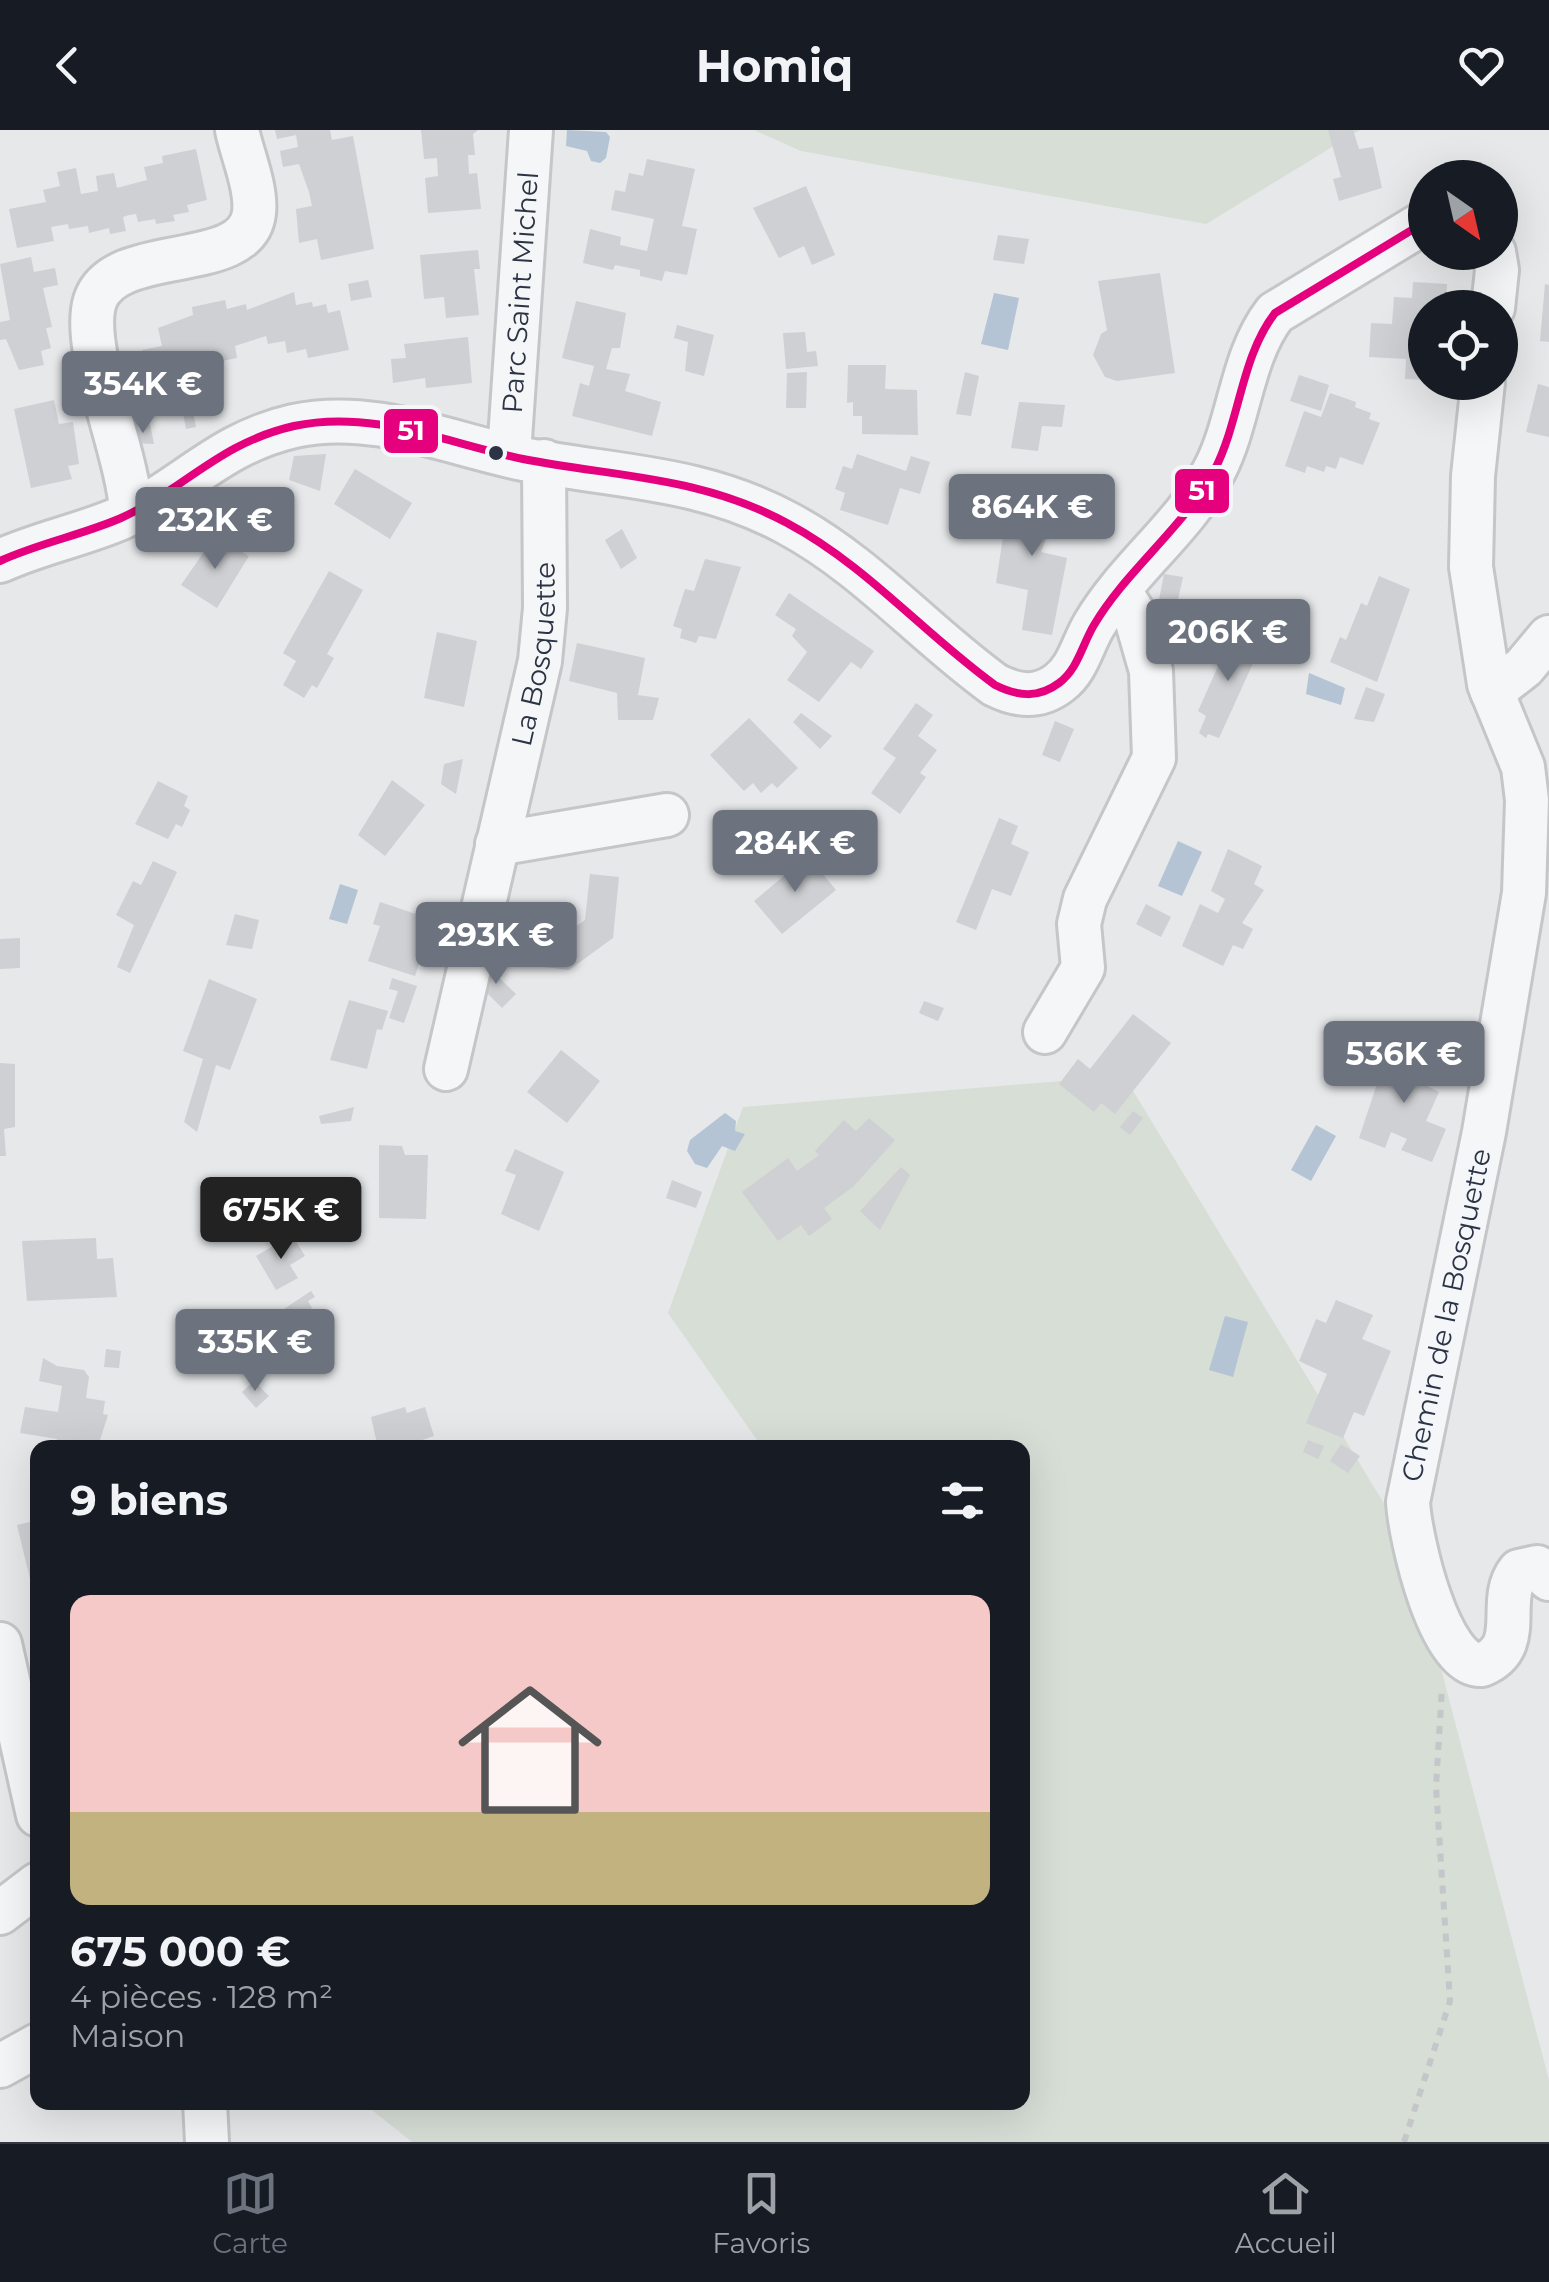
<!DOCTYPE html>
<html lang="fr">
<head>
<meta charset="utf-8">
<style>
	:root { --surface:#171b24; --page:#242831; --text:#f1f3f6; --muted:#9ea1a6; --line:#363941; --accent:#6c737f }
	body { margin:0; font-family:Montserrat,sans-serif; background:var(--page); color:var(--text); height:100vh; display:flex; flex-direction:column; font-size:38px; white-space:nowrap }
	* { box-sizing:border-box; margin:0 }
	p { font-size:32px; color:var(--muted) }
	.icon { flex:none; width:55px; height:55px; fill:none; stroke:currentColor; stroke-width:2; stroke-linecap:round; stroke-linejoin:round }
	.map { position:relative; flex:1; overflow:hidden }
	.panel { position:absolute; left:30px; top:1310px; width:1000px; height:670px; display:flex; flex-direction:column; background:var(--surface); border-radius:20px; box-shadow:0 10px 40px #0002 }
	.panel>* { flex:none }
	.needle { width:65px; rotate:146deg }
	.controls { position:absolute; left:1408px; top:30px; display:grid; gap:20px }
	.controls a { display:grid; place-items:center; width:110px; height:110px; border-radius:50%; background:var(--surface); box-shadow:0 10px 40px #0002; font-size:50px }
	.price { position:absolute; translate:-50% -85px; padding:0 22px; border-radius:10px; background:var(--accent); color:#fff; font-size:32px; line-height:65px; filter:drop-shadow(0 2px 5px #0008) }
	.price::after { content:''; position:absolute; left:50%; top:60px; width:30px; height:22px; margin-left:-15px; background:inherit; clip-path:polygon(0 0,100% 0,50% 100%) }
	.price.selected { background:#222; color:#fff }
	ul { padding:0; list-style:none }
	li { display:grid; align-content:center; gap:20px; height:530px; padding:0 40px }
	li+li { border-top:2px solid var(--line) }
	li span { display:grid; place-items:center; height:310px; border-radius:20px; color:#555 }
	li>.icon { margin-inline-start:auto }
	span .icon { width:180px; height:180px; fill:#fffc; stroke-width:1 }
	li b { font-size:42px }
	h2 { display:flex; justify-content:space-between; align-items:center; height:120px; padding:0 40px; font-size:42px }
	header { display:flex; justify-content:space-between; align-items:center; height:130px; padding:0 40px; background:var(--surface); font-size:45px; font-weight:700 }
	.tab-bar { display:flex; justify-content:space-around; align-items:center; height:140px; border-top:2px solid var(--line); background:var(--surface); font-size:28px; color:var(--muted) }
	.tab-bar a { display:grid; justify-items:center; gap:5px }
	.tab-bar .selected { color:var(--accent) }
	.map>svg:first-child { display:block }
</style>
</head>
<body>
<header><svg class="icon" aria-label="back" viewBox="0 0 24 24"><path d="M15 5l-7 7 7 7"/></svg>Homiq<svg class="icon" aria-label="heart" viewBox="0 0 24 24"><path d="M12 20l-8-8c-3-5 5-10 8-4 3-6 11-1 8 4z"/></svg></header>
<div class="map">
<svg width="1549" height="2012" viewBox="0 0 1549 2012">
	<rect width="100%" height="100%" fill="#e6e8ea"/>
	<path fill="#d6ded6" d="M754 0H1360L1206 94 801 21Z
		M1124 946 1408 1413 1549 1950V2012H412L363 1973 1022 1972V1318L762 1317 668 1183 743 977Z"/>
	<path fill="#b4c4d5" d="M567 0 606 2 610 7 606 28 600 33 591 31 587 21 566 16Z
		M994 163 1019 168 1008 220 981 214Z
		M964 354 984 358 979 401 958 398Z
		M1309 543 1345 558 1341 575 1306 564Z
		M1178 711 1202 722 1182 766 1158 756Z
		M340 754 358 760 347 794 329 789Z
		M725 983 736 991 735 1001 745 1004 735 1021 722 1016 707 1038 695 1034 687 1021 690 1010Z
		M1316 995 1336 1006 1311 1051 1291 1040Z
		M1225 1186 1248 1192 1233 1247 1209 1240Z"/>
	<path fill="#ced0d3" d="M275 0H330L332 10 353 6 374 119 321 130 317 109 299 113 296 79 312 76 309 62 299 34 283 37 280 21 298 17 296 5 277 9Z
		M421 0H478L473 4 475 25H468L469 44 477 43 481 79 428 83 425 48 438 46 437 28 424 29Z
		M1328 0H1353L1359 19 1373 17 1382 58 1339 71 1333 49 1341 47Z
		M196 19 207 70 187 75 189 82 173 85 175 91 156 94 155 89 138 92 136 84 129 85 123 87 126 101 110 104 109 98 89 103 88 96 69 99 68 94 51 97 54 111 17 118 9 79 46 72 43 60 60 56 57 42 76 38 81 64 98 61 96 46 114 43 117 58 147 50 144 37 163 33 162 26Z
		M647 29 695 39 682 96 697 99 687 145 665 141 662 151 640 146V140L615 135 613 140 583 133 590 99 621 107 620 115 647 121 654 89 611 80 615 60 625 62 629 43 643 46Z
		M806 56 835 125 812 135 804 116 779 128 753 78Z
		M998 105 1029 109 1024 134 993 130Z
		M478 120 480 139H474L479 185 446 188 444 167 424 169 420 125Z
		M31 127 34 142 55 138 58 155 43 158 52 197 46 198 51 218 41 221 44 235 19 240 6 209 0 210V192L10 190 0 134Z
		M1160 143 1175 243 1117 251 1105 247 1093 225 1101 204 1107 200 1098 151Z
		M368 150 372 167 351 171 348 154Z
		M1413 152 1447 154 1446 178H1425V250L1405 249 1406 229 1369 227 1371 193 1392 194 1394 167 1412 168Z
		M1545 154 1549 155V212L1540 211Z
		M294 162 296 175 312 172 313 177 326 174 328 183 340 180 349 220 308 228 306 219 287 223 285 211 268 214 266 206 235 216 237 228 202 235 199 223 182 227 190 269 154 277 142 220 162 216 158 198 193 185 192 177 225 170 227 179 246 174 247 180Z
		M576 171 626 183 620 218H612L606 239 630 244 625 261 661 272 652 306 572 286 580 253 589 256 594 236 562 228Z
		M677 195 714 205 704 246 685 241 688 212 674 208Z
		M805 202 807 222 816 221 818 236 786 239 783 203Z
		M468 207 472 253 426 258 425 248 393 253 391 229 406 228 404 214Z
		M848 235H886L885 259 917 260 918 305 862 304V286H853V272L847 273Z
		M807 242 806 278H786L787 243Z
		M965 242 979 246 971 286 956 284Z
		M1299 245 1329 255 1321 281 1290 271Z
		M1538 254 1549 257V307L1526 302Z
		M1330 263 1356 272 1355 277 1371 283 1369 289 1380 293 1363 335 1340 327 1336 339 1326 336 1324 342 1307 336 1305 343 1285 336 1304 281 1321 287Z
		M54 270 59 294 73 292 79 334 68 336 72 349 31 358 14 279Z
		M1019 272 1065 275 1062 297 1042 296 1038 321 1011 318Z
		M192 277 196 297 186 299 182 278Z
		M150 294 154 314 132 313 131 303Z
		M326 324 320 361 289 350 294 326Z
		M857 324 906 341 911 326 930 332 920 364 900 358 888 395 840 380 845 363 835 359 843 336 852 339Z
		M355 339 412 373 390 409 334 374Z
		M1010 361 1058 369 1053 408 1046 409 1041 422 1067 428 1052 505 1022 500 1028 460 996 453Z
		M622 399 637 428 621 439 605 410Z
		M215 406 249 426 217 478 181 455Z
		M705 429 741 437 716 509 699 506 696 513 680 508 682 499 673 496 685 459 694 461Z
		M329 441 363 460 327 524 334 528 317 558 312 555 304 568 283 555 296 531 283 523Z
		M1164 444 1183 447 1176 479 1158 475Z
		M1379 446 1410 459 1377 552 1330 532 1340 507 1346 510 1361 473 1367 476Z
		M789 463 874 521 861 539 851 532 819 572 787 550 807 522 792 506 796 499 775 485Z
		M437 502 477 511 464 577 424 568Z
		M1248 502 1259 506 1254 516 1260 518 1219 608 1208 604 1206 608 1199 603 1206 586 1198 581 1232 505 1246 511Z
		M577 513 645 528 638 565 659 568 653 590H618L617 563 569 551Z
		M1366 557 1385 564 1374 592 1354 589Z
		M916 573 933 585 918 606 937 620 920 643 926 647 900 684 871 663 896 628 883 619Z
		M801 583 832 606 820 619 793 592Z
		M749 588 798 638 777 658 772 653 761 663 753 653 744 661 710 625Z
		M1055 591 1074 599 1060 632 1042 625Z
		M463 629 456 664 441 654 444 634Z
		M392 650 425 675 385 726 358 705Z
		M158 651 188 666 184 676 190 680 182 697 176 694 168 709 135 694Z
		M999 688 1018 696 1011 714 1029 722 1011 766 992 759 976 800 956 792Z
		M1228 719 1262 736 1254 754 1264 760 1242 793 1253 799 1243 819 1233 815 1223 836 1182 816 1200 774 1218 783 1225 769 1211 761Z
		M808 726 836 760 782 804 754 771Z
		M153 731 177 742 130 843 117 837 134 795 116 785 133 751 141 755Z
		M590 744 619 747 613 808 569 840 518 834 521 803 561 807 585 790Z
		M380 772 434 790 415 846 368 831 380 796 373 794Z
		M1146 774 1171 787 1161 807 1136 794Z
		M235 784 259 790 252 819 226 815Z
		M20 808V838L0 839V809Z
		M484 833 516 864 502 878 481 857Z
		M392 848 417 856 404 893 389 888 398 861 389 859Z
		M209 849 257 869 230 940 216 935 197 1002 184 992 203 929 183 921Z
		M349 870 388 881 382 900 377 899 367 939 330 930Z
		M924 871 944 878 938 891 919 883Z
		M1133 884 1171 913 1115 984 1101 973 1094 982 1059 954 1078 929 1090 939Z
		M1404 907 1428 916 1414 949 1439 962 1426 991 1446 999 1432 1032 1401 1020 1407 1009 1391 1002 1385 1018 1359 1008 1383 936 1391 939Z
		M561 920 600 951 567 993 527 962Z
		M0 933 15 934V997L4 999 6 1026H0Z
		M354 977 351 991 321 994 319 986Z
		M1133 981 1143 988 1130 1005 1120 997Z
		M869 988 895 1010 854 1056 824 1078 832 1089 809 1106 801 1095 778 1111 742 1062 788 1028 797 1041 819 1025 815 1021 844 990 856 1001Z
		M379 1015 402 1016 405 1025H428L426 1089 379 1088Z
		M515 1019 564 1042 539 1101 501 1084 516 1045 505 1041Z
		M901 1037 910 1045 880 1100 860 1081Z
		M672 1050 702 1062 696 1078 666 1068Z
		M292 1105 305 1126 290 1135 298 1148 276 1160 256 1126Z
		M96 1108 97 1129 113 1128 117 1167 27 1171 22 1111Z
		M311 1161 315 1167 308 1171 312 1178 289 1194 281 1181Z
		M1336 1170 1373 1185 1362 1209 1391 1221 1364 1286 1354 1282 1343 1308 1306 1293 1327 1244 1299 1231 1316 1189 1326 1193Z
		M106 1219 121 1221 119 1238 104 1237Z
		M43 1228 57 1236 84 1240 89 1247 86 1268 105 1271 103 1284 108 1285 99 1313 105 1318H55L57 1309 20 1303 25 1277 58 1282 62 1256 39 1251Z
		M254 1251 269 1266 256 1278 242 1262Z
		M405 1277 407 1283 425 1277 434 1306 414 1313 415 1318H378L371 1287Z
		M1308 1310 1324 1316 1318 1329 1303 1322Z
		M1341 1314 1360 1326 1348 1343 1330 1331Z
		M38 1390V1456L32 1457 17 1395Z"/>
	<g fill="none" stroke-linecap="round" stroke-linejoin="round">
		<defs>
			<g id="minor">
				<path d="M1493 178 1497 140 1494 122"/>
				<path d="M1483 252 1473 346 1471 437 1489 554 1523 637 1527 670 1524 763 1484 1002 1408 1372C1410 1407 1439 1538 1482 1535 1527 1516 1495 1471 1519 1441L1537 1437 1549 1449"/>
				<path id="s1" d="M509 324 531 0"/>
				<path d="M131 382C129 326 80 218 95 171 114 112 247 145 254 83 257 58 242 24 237 0"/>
				<path d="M0 431C39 413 82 405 121 388 185 359 219 313 294 296 372 279 447 313 523 329 615 347 700 346 787 393 866 435 923 503 995 555 1017 566 1038 569 1059 553 1078 539 1082 515 1094 495 1127 439 1185 397 1215 339 1240 290 1241 227 1275 183L1425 92"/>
				<path d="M1492 562 1524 537 1549 507"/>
				<path d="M497 714 667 685"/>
				<path d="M1045 902 1083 838 1079 794 1085 769 1154 628 1151 541 1135 485 1119 460"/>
				<path id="s2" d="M446 939 540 531 545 478 544 331"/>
				<path d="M0 1514 38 1685"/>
				<path d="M0 1783 38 1754"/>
				<path d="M0 1936 38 1915"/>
				<path d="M205 1972 207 2012"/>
			</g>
		</defs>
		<use href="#minor" stroke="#c4c6c8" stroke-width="48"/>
		<path stroke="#c5c6ca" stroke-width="6" stroke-dasharray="8 8" stroke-linecap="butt" d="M1404 2012 1450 1871 1436 1657 1442 1557"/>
		<use href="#minor" stroke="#f5f6f7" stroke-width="42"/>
		<defs>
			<path id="bus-1" d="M0 431C39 413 82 405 121 388 185 359 219 313 294 296 372 279 447 313 523 329 615 347 700 346 787 393 866 435 923 503 995 555 1017 566 1038 569 1059 553 1078 539 1082 515 1094 495 1127 439 1185 397 1215 339 1240 290 1241 227 1275 183L1425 92"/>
		</defs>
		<use href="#bus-1" stroke="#f4f6f9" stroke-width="15"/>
		<use href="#bus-1" stroke="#e5007d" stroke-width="8"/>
	</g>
	<circle fill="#2b3445" stroke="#f4f6f9" stroke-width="4" cx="496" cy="323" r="9"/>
	<g text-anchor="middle" stroke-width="10" stroke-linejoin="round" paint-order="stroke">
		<g font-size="28" fill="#2b3445" stroke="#f4f6f9">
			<text dy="10" stroke="none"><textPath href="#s1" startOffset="162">Parc Saint Michel</textPath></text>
			<text dy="10" stroke="none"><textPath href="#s2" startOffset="425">La Bosquette</textPath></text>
			<text transform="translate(1446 1185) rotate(-78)" y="10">Chemin de la Bosquette</text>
		</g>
	</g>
	<g stroke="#f4f6f9" stroke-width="4">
		<rect x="382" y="277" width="58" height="48" rx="10" fill="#e5007d"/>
		<rect x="1173" y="337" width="58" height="48" rx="10" fill="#e5007d"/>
	</g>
	<g font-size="28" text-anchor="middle" font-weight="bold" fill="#fff">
		<text x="411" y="310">51</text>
		<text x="1202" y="370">51</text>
	</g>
</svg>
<div class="controls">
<a><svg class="needle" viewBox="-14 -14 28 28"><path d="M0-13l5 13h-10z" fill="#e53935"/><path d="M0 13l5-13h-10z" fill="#9ea1a6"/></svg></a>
<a><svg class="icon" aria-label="locate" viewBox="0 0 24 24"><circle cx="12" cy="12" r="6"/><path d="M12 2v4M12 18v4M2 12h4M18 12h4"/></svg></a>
</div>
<b class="price" style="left:143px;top:306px">354K €</b>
<b class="price" style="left:1032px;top:429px">864K €</b>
<b class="price" style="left:215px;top:442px">232K €</b>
<b class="price" style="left:1228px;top:554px">206K €</b>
<b class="price" style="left:795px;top:765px">284K €</b>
<b class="price" style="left:496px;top:857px">293K €</b>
<b class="price" style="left:1404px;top:976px">536K €</b>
<b class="price selected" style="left:281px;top:1132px">675K €</b>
<b class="price" style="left:255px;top:1264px">335K €</b>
<section class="panel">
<h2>9 biens<svg class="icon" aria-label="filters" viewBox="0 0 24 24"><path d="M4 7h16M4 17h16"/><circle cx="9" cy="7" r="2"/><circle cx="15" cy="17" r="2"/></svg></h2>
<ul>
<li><span style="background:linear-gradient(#f6c9c9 70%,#c2b280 0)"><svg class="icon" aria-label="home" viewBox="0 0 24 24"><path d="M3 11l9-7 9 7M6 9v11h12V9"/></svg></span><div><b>675 000 €</b><p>4 pièces · 128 m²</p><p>Maison</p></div></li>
</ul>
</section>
</div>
<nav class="tab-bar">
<a class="selected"><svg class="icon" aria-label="map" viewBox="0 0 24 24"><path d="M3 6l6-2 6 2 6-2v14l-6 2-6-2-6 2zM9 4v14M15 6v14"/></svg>Carte</a>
<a><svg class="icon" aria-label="saved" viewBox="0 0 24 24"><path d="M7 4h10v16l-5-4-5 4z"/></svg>Favoris</a>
<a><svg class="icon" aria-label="home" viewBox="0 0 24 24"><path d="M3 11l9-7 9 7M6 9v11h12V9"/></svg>Accueil</a>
</nav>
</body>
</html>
